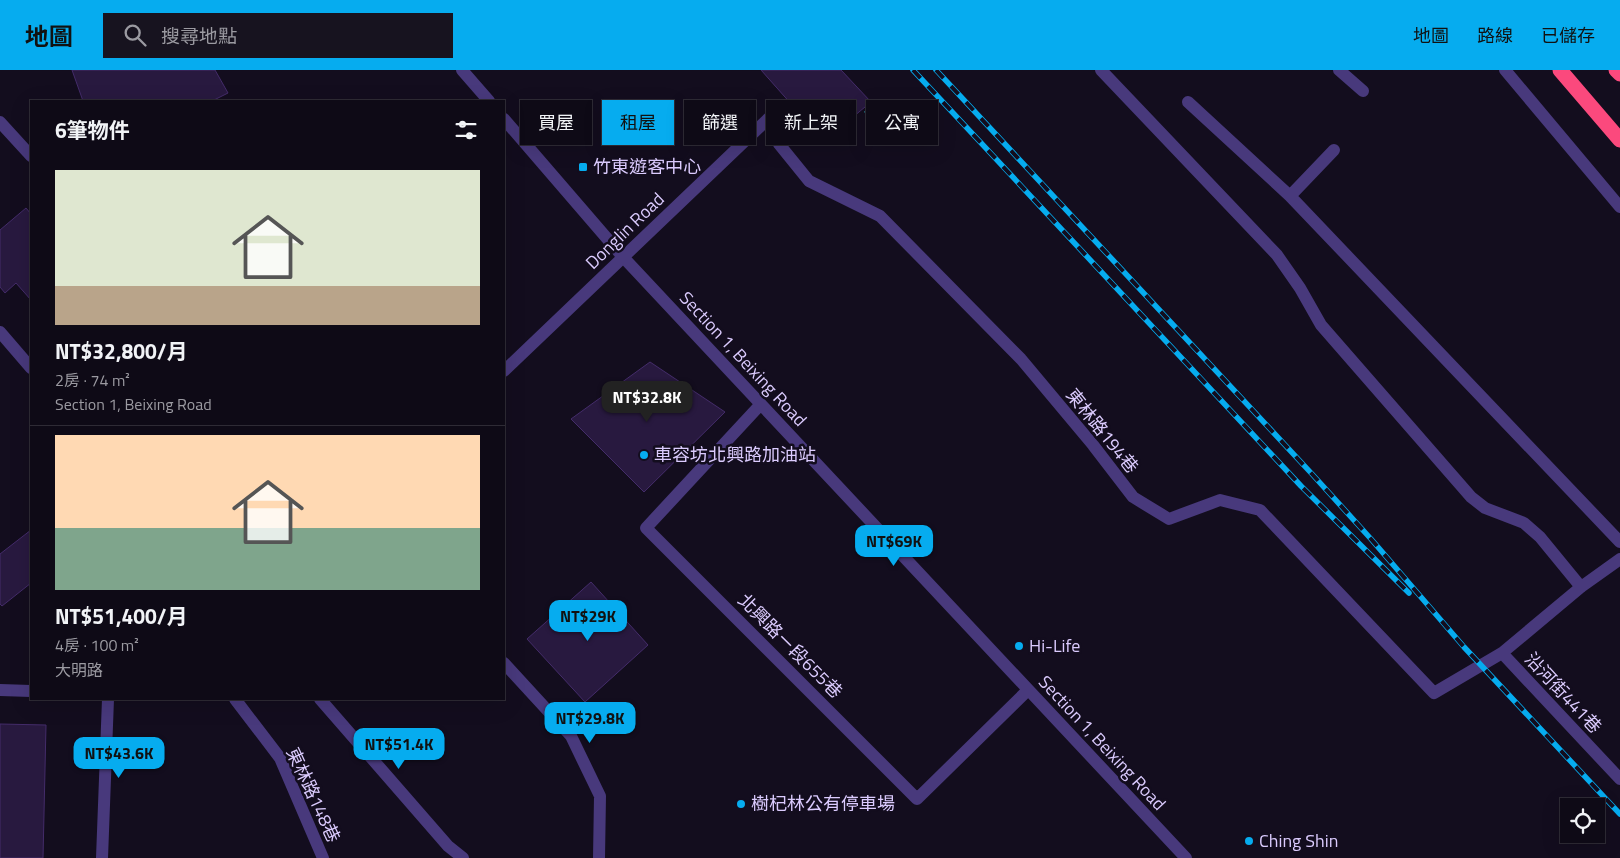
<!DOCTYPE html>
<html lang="zh-TW">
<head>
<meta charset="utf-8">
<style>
	:root { --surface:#0e0a16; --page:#17131f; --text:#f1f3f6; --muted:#9b9aa1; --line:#2e2b35; --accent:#06acef }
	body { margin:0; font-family:"Titillium Web","Noto Sans TC",sans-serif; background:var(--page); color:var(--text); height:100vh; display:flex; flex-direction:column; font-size:19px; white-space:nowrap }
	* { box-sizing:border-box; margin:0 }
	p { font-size:16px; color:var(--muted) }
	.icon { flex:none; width:28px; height:28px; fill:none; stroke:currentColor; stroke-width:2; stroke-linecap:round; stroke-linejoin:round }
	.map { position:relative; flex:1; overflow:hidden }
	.drawer { position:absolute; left:30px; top:30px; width:475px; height:600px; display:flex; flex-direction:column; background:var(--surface); border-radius:0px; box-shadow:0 5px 20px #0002,0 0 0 1px var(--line) }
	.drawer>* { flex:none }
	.banner { position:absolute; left:520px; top:30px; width:475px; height:45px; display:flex; gap:10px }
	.buttons { position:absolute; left:1560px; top:728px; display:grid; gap:10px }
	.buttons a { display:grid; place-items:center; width:45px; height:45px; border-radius:0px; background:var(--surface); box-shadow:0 5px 20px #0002,0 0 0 1px var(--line); font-size:25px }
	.price { position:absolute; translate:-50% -42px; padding:0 11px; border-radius:10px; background:var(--accent); color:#111; font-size:16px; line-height:32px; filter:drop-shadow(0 1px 2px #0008) }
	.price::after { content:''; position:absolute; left:50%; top:30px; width:15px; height:11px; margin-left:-8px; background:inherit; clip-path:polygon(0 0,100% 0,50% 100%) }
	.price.selected { background:#222; color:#fff }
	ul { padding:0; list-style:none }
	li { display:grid; align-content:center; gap:10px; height:265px; padding:0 25px }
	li+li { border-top:1px solid var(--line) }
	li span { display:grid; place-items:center; height:155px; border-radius:0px; color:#555 }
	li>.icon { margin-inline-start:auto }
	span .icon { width:90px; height:90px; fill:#fffc; stroke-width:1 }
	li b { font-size:21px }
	h2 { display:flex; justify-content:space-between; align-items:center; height:60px; padding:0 25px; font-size:21px }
	.tag { padding:0 18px; border-radius:0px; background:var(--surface); box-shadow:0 5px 20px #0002,0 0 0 1px var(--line); font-size:18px; line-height:45px }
	.tag.selected { background:var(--accent); color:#111 }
	header { display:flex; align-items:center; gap:30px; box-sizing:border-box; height:70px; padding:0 25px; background:var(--accent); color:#111 }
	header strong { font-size:24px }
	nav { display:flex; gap:28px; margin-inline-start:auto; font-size:18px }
	.search { width:350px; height:45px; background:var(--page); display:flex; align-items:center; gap:12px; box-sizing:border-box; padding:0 18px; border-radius:0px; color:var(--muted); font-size:19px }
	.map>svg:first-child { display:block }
</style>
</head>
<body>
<header>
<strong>地圖</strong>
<div class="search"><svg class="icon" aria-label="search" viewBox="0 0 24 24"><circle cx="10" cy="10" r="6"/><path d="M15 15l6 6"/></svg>搜尋地點</div>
<nav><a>地圖</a><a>路線</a><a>已儲存</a></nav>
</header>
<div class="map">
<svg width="1620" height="788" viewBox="0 0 1620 788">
	<rect width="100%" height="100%" fill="#130d1e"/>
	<path fill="#28193f" stroke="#442c6a" d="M72 0H215L228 23 212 31H83Z
		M761 0H841L871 32 824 71Z
		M26 138 31 144V230L16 213 5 223 0 217V160Z
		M650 292 725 342 644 422 571 349Z
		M31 460V513L2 536 0 534V484Z
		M591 512 648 575 585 632 527 569Z
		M0 654 46 655 43 788H0Z"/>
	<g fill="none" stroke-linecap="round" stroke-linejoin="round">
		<path stroke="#309dad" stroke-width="3" stroke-dasharray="2.5 4" stroke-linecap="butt" d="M865 43 874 36"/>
		<path stroke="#48397c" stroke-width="12" d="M462 0 489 31
			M1101 0 1277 185 1300 218 1321 255 1471 427 1485 438 1524 453 1540 467 1581 517
			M1339 0 1363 21
			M1505 0 1620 137
			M1188 32 1290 126 1620 472
			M504 49 623 187 1186 788
			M0 52 31 86
			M1290 126 1334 80
			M0 262 31 298
			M504 301 771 46 779 74 809 111 880 146 1021 289 1093 375 1133 427 1169 449 1220 430 1260 440 1434 623 1502 583 1581 517 1620 489
			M761 334 646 458 917 729 1028 620
			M1502 583 1620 709
			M504 593 571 666 600 726 599 788
			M0 620 31 621
			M235 629 280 688 323 788
			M320 629 448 776 463 788
			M102 788 108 629"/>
		<path stroke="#fb497d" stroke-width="15" d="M1560 0 1620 70
			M1616 0 1620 4"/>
		<defs>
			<path id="rail" d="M913 0 1301 416 1409 523
				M936 0 1312 404 1371 469 1464 577 1620 744"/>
		</defs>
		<use href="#rail" stroke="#06acef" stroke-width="5.5"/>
		<use href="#rail" stroke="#130d1e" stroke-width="4" stroke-dasharray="11" stroke-linecap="butt"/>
	</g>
	<g fill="#06acef" stroke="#130d1e" stroke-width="2">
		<rect x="578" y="92" width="10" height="10" rx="2.5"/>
		<circle cx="644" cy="385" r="5"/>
		<circle cx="1019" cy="576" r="5"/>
		<circle cx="741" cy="734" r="5"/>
		<circle cx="1249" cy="771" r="5"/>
	</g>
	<g text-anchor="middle" stroke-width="5" stroke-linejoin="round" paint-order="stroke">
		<g font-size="18" fill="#dbcbfe" stroke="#130d1e" text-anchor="start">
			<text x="593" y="103">竹東遊客中心</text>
			<text x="654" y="391">車容坊北興路加油站</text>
			<text x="1029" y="582">Hi-Life</text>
			<text x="751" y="740">樹杞林公有停車場</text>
			<text x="1259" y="777">Ching Shin</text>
		</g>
		<g font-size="18" fill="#dbcbfe" stroke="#130d1e">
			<text transform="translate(625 161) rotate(-44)" y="6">Donglin Road</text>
			<text transform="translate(743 289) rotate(47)" y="6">Section 1, Beixing Road</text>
			<text transform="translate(1102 361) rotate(51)" y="6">東林路194巷</text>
			<text transform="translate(790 576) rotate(45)" y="6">北興路ㄧ段655巷</text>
			<text transform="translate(1563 623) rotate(47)" y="6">沿河街441巷</text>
			<text transform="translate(1102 673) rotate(47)" y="6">Section 1, Beixing Road</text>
			<text transform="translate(313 725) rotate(65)" y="6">東林路148巷</text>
		</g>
	</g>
</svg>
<div class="buttons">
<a><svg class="icon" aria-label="locate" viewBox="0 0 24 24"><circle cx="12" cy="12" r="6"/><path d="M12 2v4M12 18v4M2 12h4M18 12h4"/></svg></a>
</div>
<b class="price selected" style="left:647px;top:353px">NT$32.8K</b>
<b class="price" style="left:894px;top:497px">NT$69K</b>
<b class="price" style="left:588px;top:572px">NT$29K</b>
<b class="price" style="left:590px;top:674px">NT$29.8K</b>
<b class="price" style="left:399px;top:700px">NT$51.4K</b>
<b class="price" style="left:119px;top:709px">NT$43.6K</b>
<div class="banner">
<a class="tag">買屋</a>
<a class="tag selected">租屋</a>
<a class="tag">篩選</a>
<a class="tag">新上架</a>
<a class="tag">公寓</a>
</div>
<section class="drawer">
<h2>6筆物件<svg class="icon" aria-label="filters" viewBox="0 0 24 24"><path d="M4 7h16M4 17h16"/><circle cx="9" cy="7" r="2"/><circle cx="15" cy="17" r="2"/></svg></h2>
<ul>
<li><span style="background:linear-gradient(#dfe7d0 75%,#b9a48a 0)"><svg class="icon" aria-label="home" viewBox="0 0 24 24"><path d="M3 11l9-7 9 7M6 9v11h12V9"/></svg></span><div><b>NT$32,800/月</b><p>2房 · 74 m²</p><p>Section 1, Beixing Road</p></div></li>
<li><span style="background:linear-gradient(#ffd9b3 60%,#7fa58c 0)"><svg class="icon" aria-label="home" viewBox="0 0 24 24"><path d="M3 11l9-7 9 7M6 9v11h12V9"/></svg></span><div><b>NT$51,400/月</b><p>4房 · 100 m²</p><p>大明路</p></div></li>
</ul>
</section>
</div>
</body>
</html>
